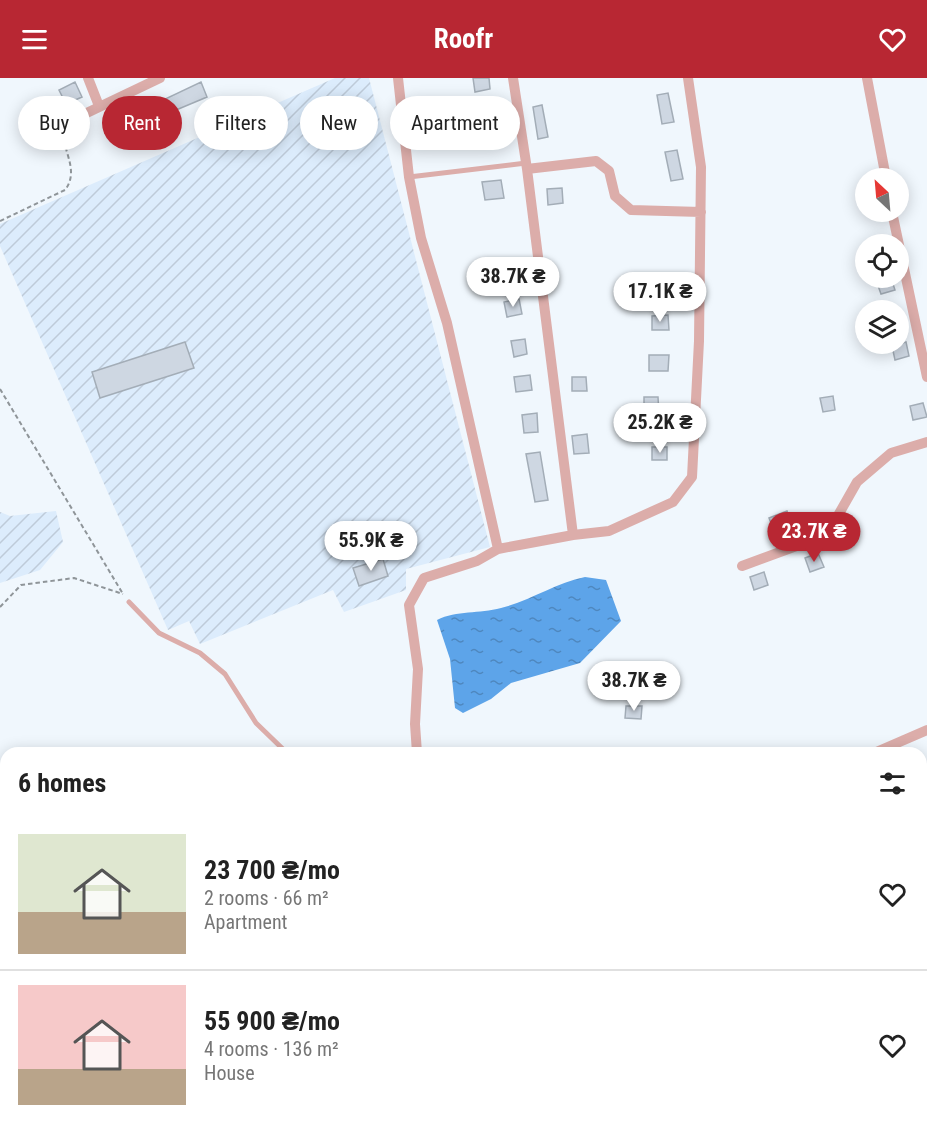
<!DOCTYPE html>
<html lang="en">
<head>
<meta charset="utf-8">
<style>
	:root { --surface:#fff; --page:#f6f6f6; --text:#222; --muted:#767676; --line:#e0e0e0; --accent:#b82733 }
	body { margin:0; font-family:"Roboto Condensed",sans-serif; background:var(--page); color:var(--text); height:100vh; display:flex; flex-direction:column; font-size:22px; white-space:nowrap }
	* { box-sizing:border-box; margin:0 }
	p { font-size:20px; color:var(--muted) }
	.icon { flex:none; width:33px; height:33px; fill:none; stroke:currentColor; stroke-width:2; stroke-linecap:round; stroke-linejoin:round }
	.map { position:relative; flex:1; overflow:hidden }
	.drawer { position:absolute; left:0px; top:669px; width:927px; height:386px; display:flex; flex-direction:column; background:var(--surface); border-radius:18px 18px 0 0; box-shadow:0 3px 15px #0003 }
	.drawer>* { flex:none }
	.top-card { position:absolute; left:18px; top:18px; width:600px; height:54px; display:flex; gap:12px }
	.needle { width:39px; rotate:334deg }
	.buttons { position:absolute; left:855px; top:90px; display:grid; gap:12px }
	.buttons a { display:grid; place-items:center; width:54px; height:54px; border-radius:50%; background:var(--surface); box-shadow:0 3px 15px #0003; font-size:30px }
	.price { position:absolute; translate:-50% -51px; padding:0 14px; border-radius:21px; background:#fff; color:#222; font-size:20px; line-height:39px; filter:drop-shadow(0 2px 3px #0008) }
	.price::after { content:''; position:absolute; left:50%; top:36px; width:18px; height:14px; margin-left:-9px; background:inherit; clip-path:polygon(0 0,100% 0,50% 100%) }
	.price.active { background:var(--accent); color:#fff }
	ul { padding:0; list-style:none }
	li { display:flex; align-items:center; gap:18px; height:150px; padding:0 18px }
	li+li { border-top:2px solid var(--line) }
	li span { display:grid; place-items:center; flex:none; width:168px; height:120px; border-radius:0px; color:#555 }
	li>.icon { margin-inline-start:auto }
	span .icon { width:72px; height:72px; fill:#fffc; stroke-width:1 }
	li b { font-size:26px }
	h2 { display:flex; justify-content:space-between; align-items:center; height:72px; padding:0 18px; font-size:26px }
	.tag { padding:0 21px; border-radius:27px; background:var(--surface); box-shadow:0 3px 15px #0003; font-size:21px; line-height:54px }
	.tag.active { background:var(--accent); color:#fff }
	header { display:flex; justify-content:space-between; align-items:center; height:78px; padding:0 18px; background:var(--accent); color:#fff; font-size:27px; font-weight:700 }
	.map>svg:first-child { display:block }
</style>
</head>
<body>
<header><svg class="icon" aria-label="menu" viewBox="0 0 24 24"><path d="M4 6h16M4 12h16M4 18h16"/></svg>Roofr<svg class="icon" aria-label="heart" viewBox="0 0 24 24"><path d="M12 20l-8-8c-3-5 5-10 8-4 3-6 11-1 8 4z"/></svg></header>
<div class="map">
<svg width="927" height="1054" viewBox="0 0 927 1054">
	<defs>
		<pattern id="industrial-furrows" width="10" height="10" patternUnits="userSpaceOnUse" patternTransform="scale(1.5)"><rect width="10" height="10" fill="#dcecfc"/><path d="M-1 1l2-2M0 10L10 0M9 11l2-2" fill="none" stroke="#becbd9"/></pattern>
		<pattern id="water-ripples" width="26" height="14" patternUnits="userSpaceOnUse" patternTransform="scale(1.5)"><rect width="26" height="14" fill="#5da4e9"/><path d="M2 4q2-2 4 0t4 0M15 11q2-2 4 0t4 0" fill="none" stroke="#4e87be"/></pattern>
	</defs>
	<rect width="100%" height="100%" fill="#f0f7fd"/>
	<path fill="url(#industrial-furrows)" d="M335 0H369L490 469 406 491V512L344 534 333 512 200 566 189 543 168 552 0 168V146Z
		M56 433 63 464 40 492 0 505V434L10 438Z"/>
	<path fill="url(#water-ripples)" d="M585 499 606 502 621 543 580 585 511 605 491 621 463 635 455 630 450 581 437 542C457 532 479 536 501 530 530 523 555 505 585 499Z"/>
	<path fill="#ced7e2" stroke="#a3adb7" stroke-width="1.5" d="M473 0H489L490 11 475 14Z
		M75 4 82 19 66 26 59 12Z
		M201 4 207 19 169 35 163 22Z
		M668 15 674 44 662 46 657 17Z
		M542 27 548 59 538 61 533 29Z
		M495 45 498 65 482 68 479 47Z
		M677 72 683 101 671 103 665 74Z
		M501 102 504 120 485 122 482 104Z
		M562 110 563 125 548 127 547 111Z
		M517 187 519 201 506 203 504 188Z
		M662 199H678L677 215H662Z
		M884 200H891L895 212 881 216 876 202Z
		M519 221 522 236 507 239 504 224Z
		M668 237 669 252H652V238Z
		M525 261 527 276 514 279 511 263Z
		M185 264 194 290 100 320 92 294Z
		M906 264 909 278 895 282 892 268Z
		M649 277H669L668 293H649Z
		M530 297 532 312 516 314 514 299Z
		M572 299H586L587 313H572Z
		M833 318 835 332 823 334 820 320Z
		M644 319H658L659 337 644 338Z
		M923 325 927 339 913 342 910 328Z
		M537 335 538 354 524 355 522 337Z
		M587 356 589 375 574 376 572 358Z
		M652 369H667V382H652Z
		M540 374 548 422 535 424 526 376Z
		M787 433 792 447 785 450 789 459 778 463 769 440Z
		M818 475 824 489 810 494 805 480Z
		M383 481 388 498 359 508 353 490Z
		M764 494 768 507 754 512 750 499Z
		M626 628H642L641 641 625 640Z"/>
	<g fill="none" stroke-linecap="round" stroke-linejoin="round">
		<path stroke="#8f9599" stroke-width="2" stroke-dasharray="4.5 3" stroke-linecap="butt" d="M0 143 65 112C77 96 68 81 64 63
			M0 311 123 516
			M0 529 21 507 74 500 123 516"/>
		<path stroke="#dcadaa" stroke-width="5" d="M409 99 526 85
			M129 524 159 555 200 575 225 596 256 645 287 675"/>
		<path stroke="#dcadaa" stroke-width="10" d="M88 0 99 28
			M398 0 409 99 421 160 447 245 498 471 477 483 424 500 409 527 418 591 415 646 417 675
			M513 0 527 91 573 457 609 453 673 424 692 399 699 263 701 89 688 0
			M867 0 886 100
			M63 54 72 42 160 0
			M527 91 596 83 609 93 615 118 631 132 701 134
			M892 134 927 299
			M498 471 573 457
			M742 488 810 463 836 441 857 404 891 375 927 364
			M874 675 927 652
			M921 860 927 859
			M0 1025 6 1022
			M347 1048 351 1054
			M165 1054V1048
			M265 1054 270 1048"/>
	</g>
</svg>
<div class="buttons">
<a><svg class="needle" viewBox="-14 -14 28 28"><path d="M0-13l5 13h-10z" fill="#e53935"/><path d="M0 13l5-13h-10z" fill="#767676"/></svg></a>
<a><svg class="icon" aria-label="locate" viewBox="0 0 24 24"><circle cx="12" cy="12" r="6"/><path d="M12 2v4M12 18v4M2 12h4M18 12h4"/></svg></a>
<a><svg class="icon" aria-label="layers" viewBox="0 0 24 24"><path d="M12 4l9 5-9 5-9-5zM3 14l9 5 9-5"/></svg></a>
</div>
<b class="price" style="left:513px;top:230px">38.7K ₴</b>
<b class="price" style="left:660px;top:245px">17.1K ₴</b>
<b class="price" style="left:660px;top:376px">25.2K ₴</b>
<b class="price active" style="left:814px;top:485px">23.7K ₴</b>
<b class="price" style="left:371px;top:494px">55.9K ₴</b>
<b class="price" style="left:634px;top:634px">38.7K ₴</b>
<div class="top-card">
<a class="tag">Buy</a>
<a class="tag active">Rent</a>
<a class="tag">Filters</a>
<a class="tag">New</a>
<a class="tag">Apartment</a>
</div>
<section class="drawer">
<h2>6 homes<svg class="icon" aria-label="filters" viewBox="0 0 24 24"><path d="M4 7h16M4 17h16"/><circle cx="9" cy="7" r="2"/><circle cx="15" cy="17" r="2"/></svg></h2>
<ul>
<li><span style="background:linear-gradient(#dfe7d0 65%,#b9a48a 0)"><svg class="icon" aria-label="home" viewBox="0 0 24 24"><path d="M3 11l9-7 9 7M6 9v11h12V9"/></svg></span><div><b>23 700 ₴/mo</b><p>2 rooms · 66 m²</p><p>Apartment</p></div><svg class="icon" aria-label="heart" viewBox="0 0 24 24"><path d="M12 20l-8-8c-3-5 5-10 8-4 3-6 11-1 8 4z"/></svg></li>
<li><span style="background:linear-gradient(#f6c9c9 70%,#b9a48a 0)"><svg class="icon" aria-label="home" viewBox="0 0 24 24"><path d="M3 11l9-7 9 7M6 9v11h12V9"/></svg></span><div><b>55 900 ₴/mo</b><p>4 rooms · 136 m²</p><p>House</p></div><svg class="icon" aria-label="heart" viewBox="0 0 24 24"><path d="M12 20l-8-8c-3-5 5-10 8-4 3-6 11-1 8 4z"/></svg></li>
</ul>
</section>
</div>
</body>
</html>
